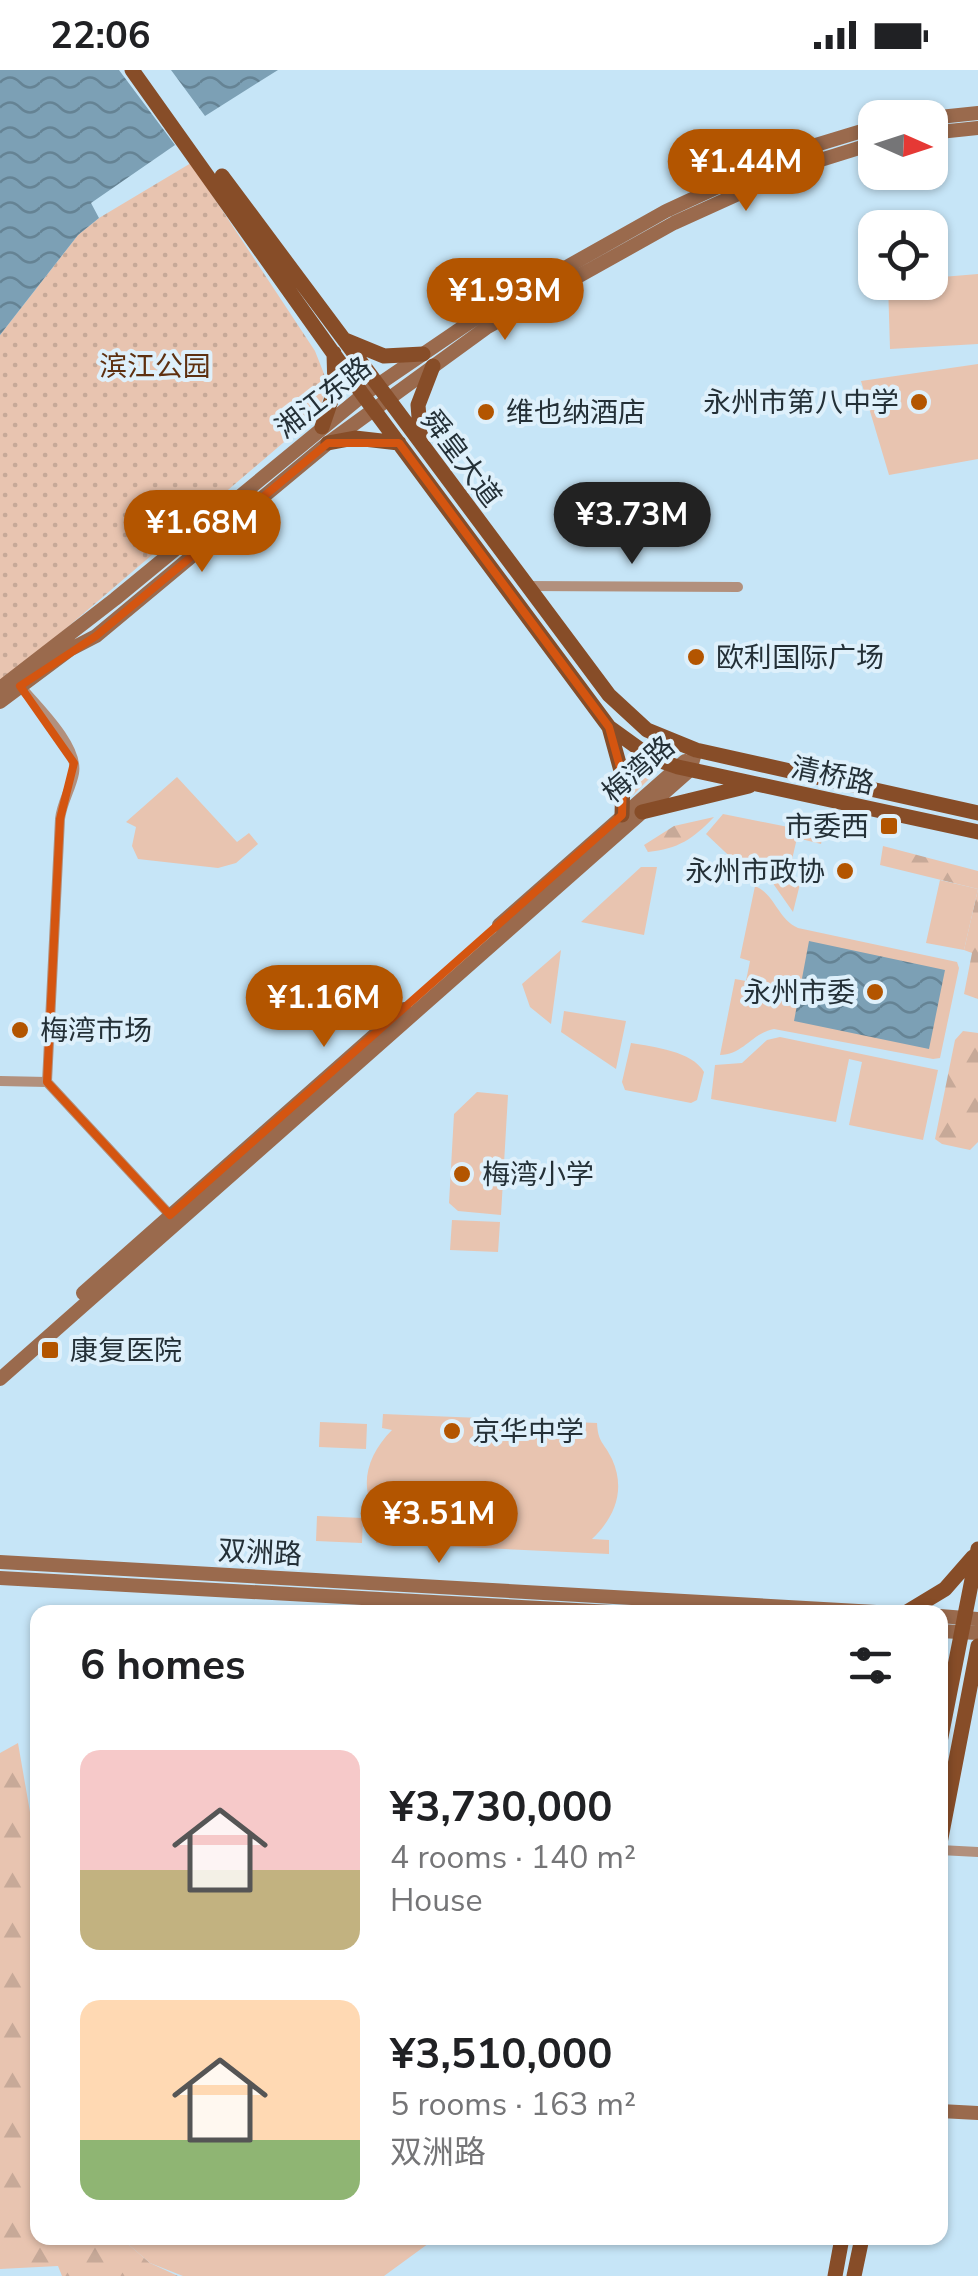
<!DOCTYPE html>
<html lang="en">
<head>
<meta charset="utf-8">
<style>
	:root { --surface:#fff; --page:#f6f6f6; --text:#202124; --muted:#757577; --accent:#b35500 }
	body { margin:0; font-family:"Nunito Sans","Noto Sans SC",sans-serif; background:var(--page); color:var(--text); height:100vh; display:flex; flex-direction:column; font-size:38px; white-space:nowrap }
	* { box-sizing:border-box; margin:0 }
	p { font-size:32px; color:var(--muted) }
	.icon { flex:none; width:55px; height:55px; fill:none; stroke:currentColor; stroke-width:2; stroke-linecap:round; stroke-linejoin:round }
	.map { position:relative; flex:1; overflow:hidden }
	.sheet { position:absolute; left:30px; top:1535px; width:918px; height:640px; display:flex; flex-direction:column; background:var(--surface); border-radius:20px; box-shadow:0 2px 8px #0004 }
	.sheet>* { flex:none }
	.needle { width:65px; rotate:93deg }
	.controls { position:absolute; left:858px; top:30px; display:grid; gap:20px }
	.controls a { display:grid; place-items:center; width:90px; height:90px; border-radius:20px; background:var(--surface); box-shadow:0 2px 8px #0004; font-size:50px }
	.price { position:absolute; translate:-50% -85px; padding:0 22px; border-radius:35px; background:var(--accent); color:#fff; font-size:32px; line-height:65px; filter:drop-shadow(0 2px 5px #0008) }
	.price::after { content:''; position:absolute; left:50%; top:60px; width:30px; height:22px; margin-left:-15px; background:inherit; clip-path:polygon(0 0,100% 0,50% 100%) }
	.price.on { background:#222; color:#fff }
	ul { padding:0; list-style:none }
	li { display:flex; align-items:center; gap:30px; height:250px; padding:0 50px }
	li span { display:grid; place-items:center; flex:none; width:280px; height:200px; border-radius:20px; color:#555 }
	li>.icon { margin-inline-start:auto }
	span .icon { width:120px; height:120px; fill:#fffc; stroke-width:1 }
	li b { font-size:42px }
	h2 { display:flex; justify-content:space-between; align-items:center; height:120px; padding:0 50px; font-size:42px }
	.status { display:flex; justify-content:space-between; align-items:center; height:70px; padding:0 50px; background:var(--surface); direction:ltr }
	.status svg { height:28px; fill:currentColor }
	.map>svg:first-child { display:block }
</style>
</head>
<body>
<div class="status"><b>22:06</b><svg viewBox="0 0 49 12"><path d="M0 12V9h3v3zM5 12V6h3v6zM10 12V3h3v9zM15 12V0h3v12zM26 1h20v11H26zM47 4h2v5h-2z"/></svg></div>
<div class="map">
<svg width="978" height="2206" viewBox="0 0 978 2206">
	<defs>
		<pattern id="grass-dots" width="8" height="8" patternUnits="userSpaceOnUse" patternTransform="scale(2.5)"><rect width="8" height="8" fill="#e8c4b0"/><path d="M2 2h.1M6 6h.1" fill="none" stroke="#c7a998" stroke-width="1.8" stroke-linecap="round"/></pattern>
		<pattern id="forest-firs" width="22" height="20" patternUnits="userSpaceOnUse" patternTransform="scale(2.5)"><rect width="22" height="20" fill="#e8c4b0"/><path d="M5 1l3.5 6h-7zM16 11l3.5 6h-7z" fill="#c7a998"/></pattern>
		<pattern id="water-waves" width="16" height="10" patternUnits="userSpaceOnUse" patternTransform="scale(2.5)"><rect width="16" height="10" fill="#7ca0b5"/><path d="M0 5q4-4 8 0t8 0" fill="none" stroke="#658394"/></pattern>
	</defs>
	<rect width="100%" height="100%" fill="#c6e5f7"/>
	<path fill="url(#grass-dots)" d="M191 93 315 281 328 314 318 343 63 561 0 611V265L78 165 99 148Z
		M625 690 654 704 633 725 631 724Z"/>
	<path fill="url(#forest-firs)" d="M714 747C693 769 678 779 648 782L644 775 674 756Z
		M883 776 978 801V929L964 924 972 883 964 880 978 819 880 795Z
		M963 961 978 963V1072L970 1080 942 1074 935 1069 955 970Z
		M18 1673 30 1742 37 1747 38 2168H121L150 2193 178 2206H62L58 2196 0 2199V1683Z"/>
	<path fill="#e8c4b0" d="M978 204V274L890 279 888 213 930 212V208Z
		M978 294V389L889 405 861 311Z
		M177 707 237 772 249 763 258 774 236 793 218 798 138 789 132 776 136 757 126 752Z
		M723 744 823 764 821 774 797 768 788 807 801 810 793 842 772 812 742 798 706 764Z
		M641 797H657L644 865 581 852Z
		M940 810 978 819 964 880 926 873Z
		M755 816C775 824 777 848 798 858L957 892 959 898 940 988 933 989 774 959C752 963 743 985 720 985L735 909 746 911 750 891 740 888Z
		M561 880 551 954 530 937 522 914Z
		M564 941 626 951 616 999 561 962Z
		M780 967 938 1000 923 1070 849 1055 862 992 849 989 836 1052 711 1029 715 995 742 993 767 970Z
		M631 973C654 977 692 981 704 1002L697 1030 691 1033 625 1020 622 1012Z
		M477 1022 508 1025 501 1145 458 1141 449 1133 454 1044Z
		M452 1150 500 1152 498 1182 450 1180Z
		M383 1344 597 1353C598 1373 604 1372 612 1389 626 1420 615 1447 592 1469L609 1470V1484L376 1473 377 1457H387C356 1427 363 1389 392 1360L382 1358Z
		M320 1352 367 1354 366 1379 319 1377Z
		M317 1446 363 1448 362 1473 316 1471Z
		M121 2168H436L384 2206H183L150 2193Z"/>
	<path fill="url(#water-waves)" d="M0 0H119L175 75 91 133 99 148 78 165 0 265Z
		M171 0H278L205 46Z
		M809 871 945 900 929 979 794 951Z"/>
	<g fill="none" stroke-linecap="round" stroke-linejoin="round">
		<path stroke="#b2907d" stroke-width="10" d="M526 516 738 517
			M0 1011 47 1012 60 749C62 732 71 719 74 703 79 676 37 636 20 616
			M47 1012 170 1145
			M940 1780 978 1782"/>
		<path stroke="#9a6a4d" stroke-width="14" d="M930 48 978 43
			M930 63 978 58
			M0 618 115 529 363 325 476 248 666 141 796 81 875 57
			M0 632 71 579 96 566 328 373 486 258 674 153 798 97 875 73
			M499 855 685 691
			M83 1223 404 939
			M0 1309 673 715 690 700 696 680
			M0 1492 876 1542
			M0 1508 612 1542
			M940 1546 978 1549
			M940 1561 978 1563
			M940 2041 978 2043"/>
		<path stroke="#874d28" stroke-width="15" d="M132 0 363 325 609 657 652 688 678 697 978 762
			M222 106 609 625 647 660 696 680 978 743
			M345 270 384 286 423 284
			M322 357 335 319 334 283
			M421 372 418 335 433 296
			M328 373 355 368 399 373
			M609 657 623 708 622 745
			M642 742 749 716
			M907 1542 945 1519 973 1487
			M940 1672 978 1479
			M940 1773 978 1576
			M835 2206 842 2168
			M854 2206 862 2168"/>
	</g>
	<path fill="none" stroke="#d45510" stroke-width="8" stroke-linejoin="round" d="M328 373H399L609 657 623 708 622 745 170 1145 47 1012 60 749 74 693 20 616 96 566Z"/>
	<g fill="#b35500" stroke="#def0fb" stroke-width="4">
		<circle cx="919" cy="332" r="10"/>
		<circle cx="486" cy="342" r="10"/>
		<circle cx="696" cy="587" r="10"/>
		<rect x="879" y="746" width="20" height="20" rx="5"/>
		<circle cx="845" cy="801" r="10"/>
		<circle cx="875" cy="922" r="10"/>
		<circle cx="20" cy="960" r="10"/>
		<circle cx="462" cy="1104" r="10"/>
		<rect x="40" y="1270" width="20" height="20" rx="5"/>
		<circle cx="452" cy="1361" r="10"/>
	</g>
	<g text-anchor="middle" stroke-width="8" stroke-linejoin="round" paint-order="stroke">
		<g font-size="28" fill="#5e3010" stroke="#def0fb">
			<text x="155" y="306">滨江公园</text>
		</g>
		<g font-size="28" fill="#243037" stroke="#def0fb">
			<text transform="translate(323 327) rotate(-38)" y="10">湘江东路</text>
			<text transform="translate(462 388) rotate(53)" y="10">舜皇大道</text>
			<text transform="translate(638 699) rotate(-41)" y="10">梅湾路</text>
			<text transform="translate(833 705) rotate(12)" y="10">清桥路</text>
			<text transform="translate(260 1482) rotate(3)" y="10">双洲路</text>
		</g>
		<g font-size="28" fill="#243037" stroke="#def0fb" text-anchor="start">
			<text x="899" y="342" text-anchor="end">永州市第八中学</text>
			<text x="506" y="352">维也纳酒店</text>
			<text x="716" y="597">欧利国际广场</text>
			<text x="869" y="766" text-anchor="end">市委西</text>
			<text x="825" y="811" text-anchor="end">永州市政协</text>
			<text x="855" y="932" text-anchor="end">永州市委</text>
			<text x="40" y="970">梅湾市场</text>
			<text x="482" y="1114">梅湾小学</text>
			<text x="70" y="1290">康复医院</text>
			<text x="472" y="1371">京华中学</text>
		</g>
	</g>
</svg>
<div class="controls">
<a><svg class="needle" viewBox="-14 -14 28 28"><path d="M0-13l5 13h-10z" fill="#e53935"/><path d="M0 13l5-13h-10z" fill="#757577"/></svg></a>
<a><svg class="icon" aria-label="locate" viewBox="0 0 24 24"><circle cx="12" cy="12" r="6"/><path d="M12 2v4M12 18v4M2 12h4M18 12h4"/></svg></a>
</div>
<b class="price" style="left:746px;top:144px">¥1.44M</b>
<b class="price" style="left:505px;top:273px">¥1.93M</b>
<b class="price on" style="left:632px;top:497px">¥3.73M</b>
<b class="price" style="left:202px;top:505px">¥1.68M</b>
<b class="price" style="left:324px;top:980px">¥1.16M</b>
<b class="price" style="left:439px;top:1496px">¥3.51M</b>
<section class="sheet">
<h2>6 homes<svg class="icon" aria-label="filters" viewBox="0 0 24 24"><path d="M4 7h16M4 17h16"/><circle cx="9" cy="7" r="2"/><circle cx="15" cy="17" r="2"/></svg></h2>
<ul>
<li><span style="background:linear-gradient(#f6c9c9 60%,#c2b280 0)"><svg class="icon" aria-label="home" viewBox="0 0 24 24"><path d="M3 11l9-7 9 7M6 9v11h12V9"/></svg></span><div><b>¥3,730,000</b><p>4 rooms · 140 m²</p><p>House</p></div></li>
<li><span style="background:linear-gradient(#ffd9b3 70%,#8fb573 0)"><svg class="icon" aria-label="home" viewBox="0 0 24 24"><path d="M3 11l9-7 9 7M6 9v11h12V9"/></svg></span><div><b>¥3,510,000</b><p>5 rooms · 163 m²</p><p>双洲路</p></div></li>
</ul>
</section>
</div>
</body>
</html>
